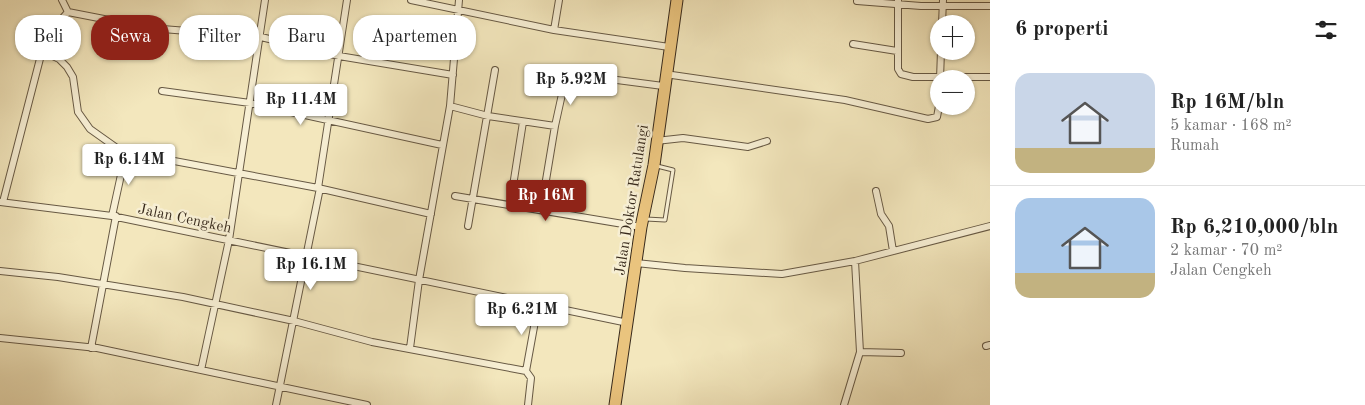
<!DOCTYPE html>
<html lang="id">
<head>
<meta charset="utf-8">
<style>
	:root { --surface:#fff; --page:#f6f6f6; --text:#222; --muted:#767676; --line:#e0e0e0; --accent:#8f2418 }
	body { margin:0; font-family:"Old Standard TT",serif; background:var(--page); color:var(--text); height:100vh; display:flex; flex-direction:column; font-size:19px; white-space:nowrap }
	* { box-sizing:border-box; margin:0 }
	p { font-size:16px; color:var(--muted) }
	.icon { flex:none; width:28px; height:28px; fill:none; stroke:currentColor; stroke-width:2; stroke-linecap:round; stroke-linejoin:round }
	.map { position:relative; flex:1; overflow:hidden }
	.drawer { display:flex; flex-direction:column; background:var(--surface); width:375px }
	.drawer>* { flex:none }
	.banner { position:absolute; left:15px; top:15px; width:475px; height:45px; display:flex; gap:10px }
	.fabs { position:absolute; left:930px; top:15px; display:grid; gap:10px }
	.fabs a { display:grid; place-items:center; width:45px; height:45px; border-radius:50%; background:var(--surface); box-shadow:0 1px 4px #0004; font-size:25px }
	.price { position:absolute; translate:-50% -42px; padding:0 11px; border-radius:5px; background:#fff; color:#222; font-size:16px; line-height:32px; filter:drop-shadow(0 1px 2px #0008) }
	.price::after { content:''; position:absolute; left:50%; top:30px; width:15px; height:11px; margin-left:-8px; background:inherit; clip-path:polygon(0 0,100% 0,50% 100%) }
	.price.active { background:var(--accent); color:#fff }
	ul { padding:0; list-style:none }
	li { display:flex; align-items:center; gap:15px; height:125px; padding:0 25px }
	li+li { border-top:1px solid var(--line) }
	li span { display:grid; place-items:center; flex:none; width:140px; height:100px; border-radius:15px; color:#555 }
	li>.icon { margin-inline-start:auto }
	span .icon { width:60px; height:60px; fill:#fffc; stroke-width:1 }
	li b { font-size:21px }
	h2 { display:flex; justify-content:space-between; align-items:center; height:60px; padding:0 25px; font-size:21px }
	.chip { padding:0 18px; border-radius:20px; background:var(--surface); box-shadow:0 1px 4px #0004; font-size:18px; line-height:45px }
	.chip.active { background:var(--accent); color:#fff }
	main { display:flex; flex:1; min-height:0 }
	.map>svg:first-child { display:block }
</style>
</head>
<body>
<main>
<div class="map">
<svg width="990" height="405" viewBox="0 0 990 405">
	<rect width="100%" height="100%" fill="#f3e7bd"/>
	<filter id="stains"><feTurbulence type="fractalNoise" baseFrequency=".004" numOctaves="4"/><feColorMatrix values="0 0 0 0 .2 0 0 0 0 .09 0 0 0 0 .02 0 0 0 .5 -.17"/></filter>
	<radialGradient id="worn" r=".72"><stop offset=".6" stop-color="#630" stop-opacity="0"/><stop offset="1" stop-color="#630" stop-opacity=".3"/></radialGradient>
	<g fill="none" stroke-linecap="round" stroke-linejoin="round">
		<defs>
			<path id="service" d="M646 219 665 220 673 170 657 166"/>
			<path id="minor" d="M62 0 68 12
				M411 0 554 30 669 47
				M898 0V69L901 74 913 77H990
				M857 1 921 6H990
				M942 24 943 0
				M554 30 559 0
				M853 44 897 51
				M665 74 845 100 928 119 937 117 939 106
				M940 79 941 51
				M162 91 250 103 442 145
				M450 106 488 116 555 126
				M656 141 683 138 748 147 767 141
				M318 188 347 0
				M876 191 881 214 889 226 893 251
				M455 196 641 227
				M0 202 112 216 628 323
				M3 202 42 51
				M510 205 523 122
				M541 210 555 126 566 76 571 74 663 86
				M431 214 318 188 121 151 90 129 78 112 73 77 67 67 59 59 42 51 53 29 68 12 150 28 261 37 339 56 453 75
				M112 216 126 152
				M468 226 495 70
				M636 263 685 268 782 274 855 261 990 226
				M0 271 58 277 183 297 294 321 372 342 526 371 531 378 528 405
				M0 338 97 348 367 405
				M986 346 990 345
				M91 348 116 216
				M410 348 419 280 450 106 459 0
				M860 352 901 353
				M201 370 229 240 265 0
				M526 371 538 305
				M276 405 320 188
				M844 405 860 352 855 261"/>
			<path id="trunk" d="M615 405 641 227 654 165 677 0"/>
		</defs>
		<use href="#service" stroke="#675944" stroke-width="5"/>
		<use href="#minor" stroke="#675944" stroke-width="8"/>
		<use href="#trunk" stroke="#382a1c" stroke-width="13"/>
		<use href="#service" stroke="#f7efd4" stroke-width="3"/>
		<use href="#minor" stroke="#f7efd4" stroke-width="6"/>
		<use href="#trunk" stroke="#eac47e" stroke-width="11"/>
	</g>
	<g text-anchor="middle" stroke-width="5" stroke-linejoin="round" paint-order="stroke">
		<g font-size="15" fill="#382a1c" stroke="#f7efd4">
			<text transform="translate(631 200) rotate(-81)" y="5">Jalan Doktor Ratulangi</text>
			<text transform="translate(185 218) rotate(12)" y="5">Jalan Cengkeh</text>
		</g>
	</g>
	<rect width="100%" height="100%" filter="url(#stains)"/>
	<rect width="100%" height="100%" fill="url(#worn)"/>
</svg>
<div class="fabs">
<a>+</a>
<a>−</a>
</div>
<b class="price" style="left:571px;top:106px">Rp 5.92M</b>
<b class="price" style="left:301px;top:126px">Rp 11.4M</b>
<b class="price" style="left:129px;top:186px">Rp 6.14M</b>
<b class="price active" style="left:546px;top:222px">Rp 16M</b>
<b class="price" style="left:311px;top:291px">Rp 16.1M</b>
<b class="price" style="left:522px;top:336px">Rp 6.21M</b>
<div class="banner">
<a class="chip">Beli</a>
<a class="chip active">Sewa</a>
<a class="chip">Filter</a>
<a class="chip">Baru</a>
<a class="chip">Apartemen</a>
</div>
</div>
<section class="drawer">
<h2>6 properti<svg class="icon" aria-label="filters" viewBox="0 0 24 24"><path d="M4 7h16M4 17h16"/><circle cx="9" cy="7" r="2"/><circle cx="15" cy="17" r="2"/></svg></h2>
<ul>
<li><span style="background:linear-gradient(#c9d6e8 75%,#c2b280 0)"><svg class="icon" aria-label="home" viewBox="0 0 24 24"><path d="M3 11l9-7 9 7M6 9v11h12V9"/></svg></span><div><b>Rp 16M/bln</b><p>5 kamar · 168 m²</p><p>Rumah</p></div></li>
<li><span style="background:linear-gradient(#a9c7e8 75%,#c2b280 0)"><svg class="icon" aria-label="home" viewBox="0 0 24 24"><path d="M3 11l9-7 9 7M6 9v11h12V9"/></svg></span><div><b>Rp 6,210,000/bln</b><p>2 kamar · 70 m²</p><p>Jalan Cengkeh</p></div></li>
</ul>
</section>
</main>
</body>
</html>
